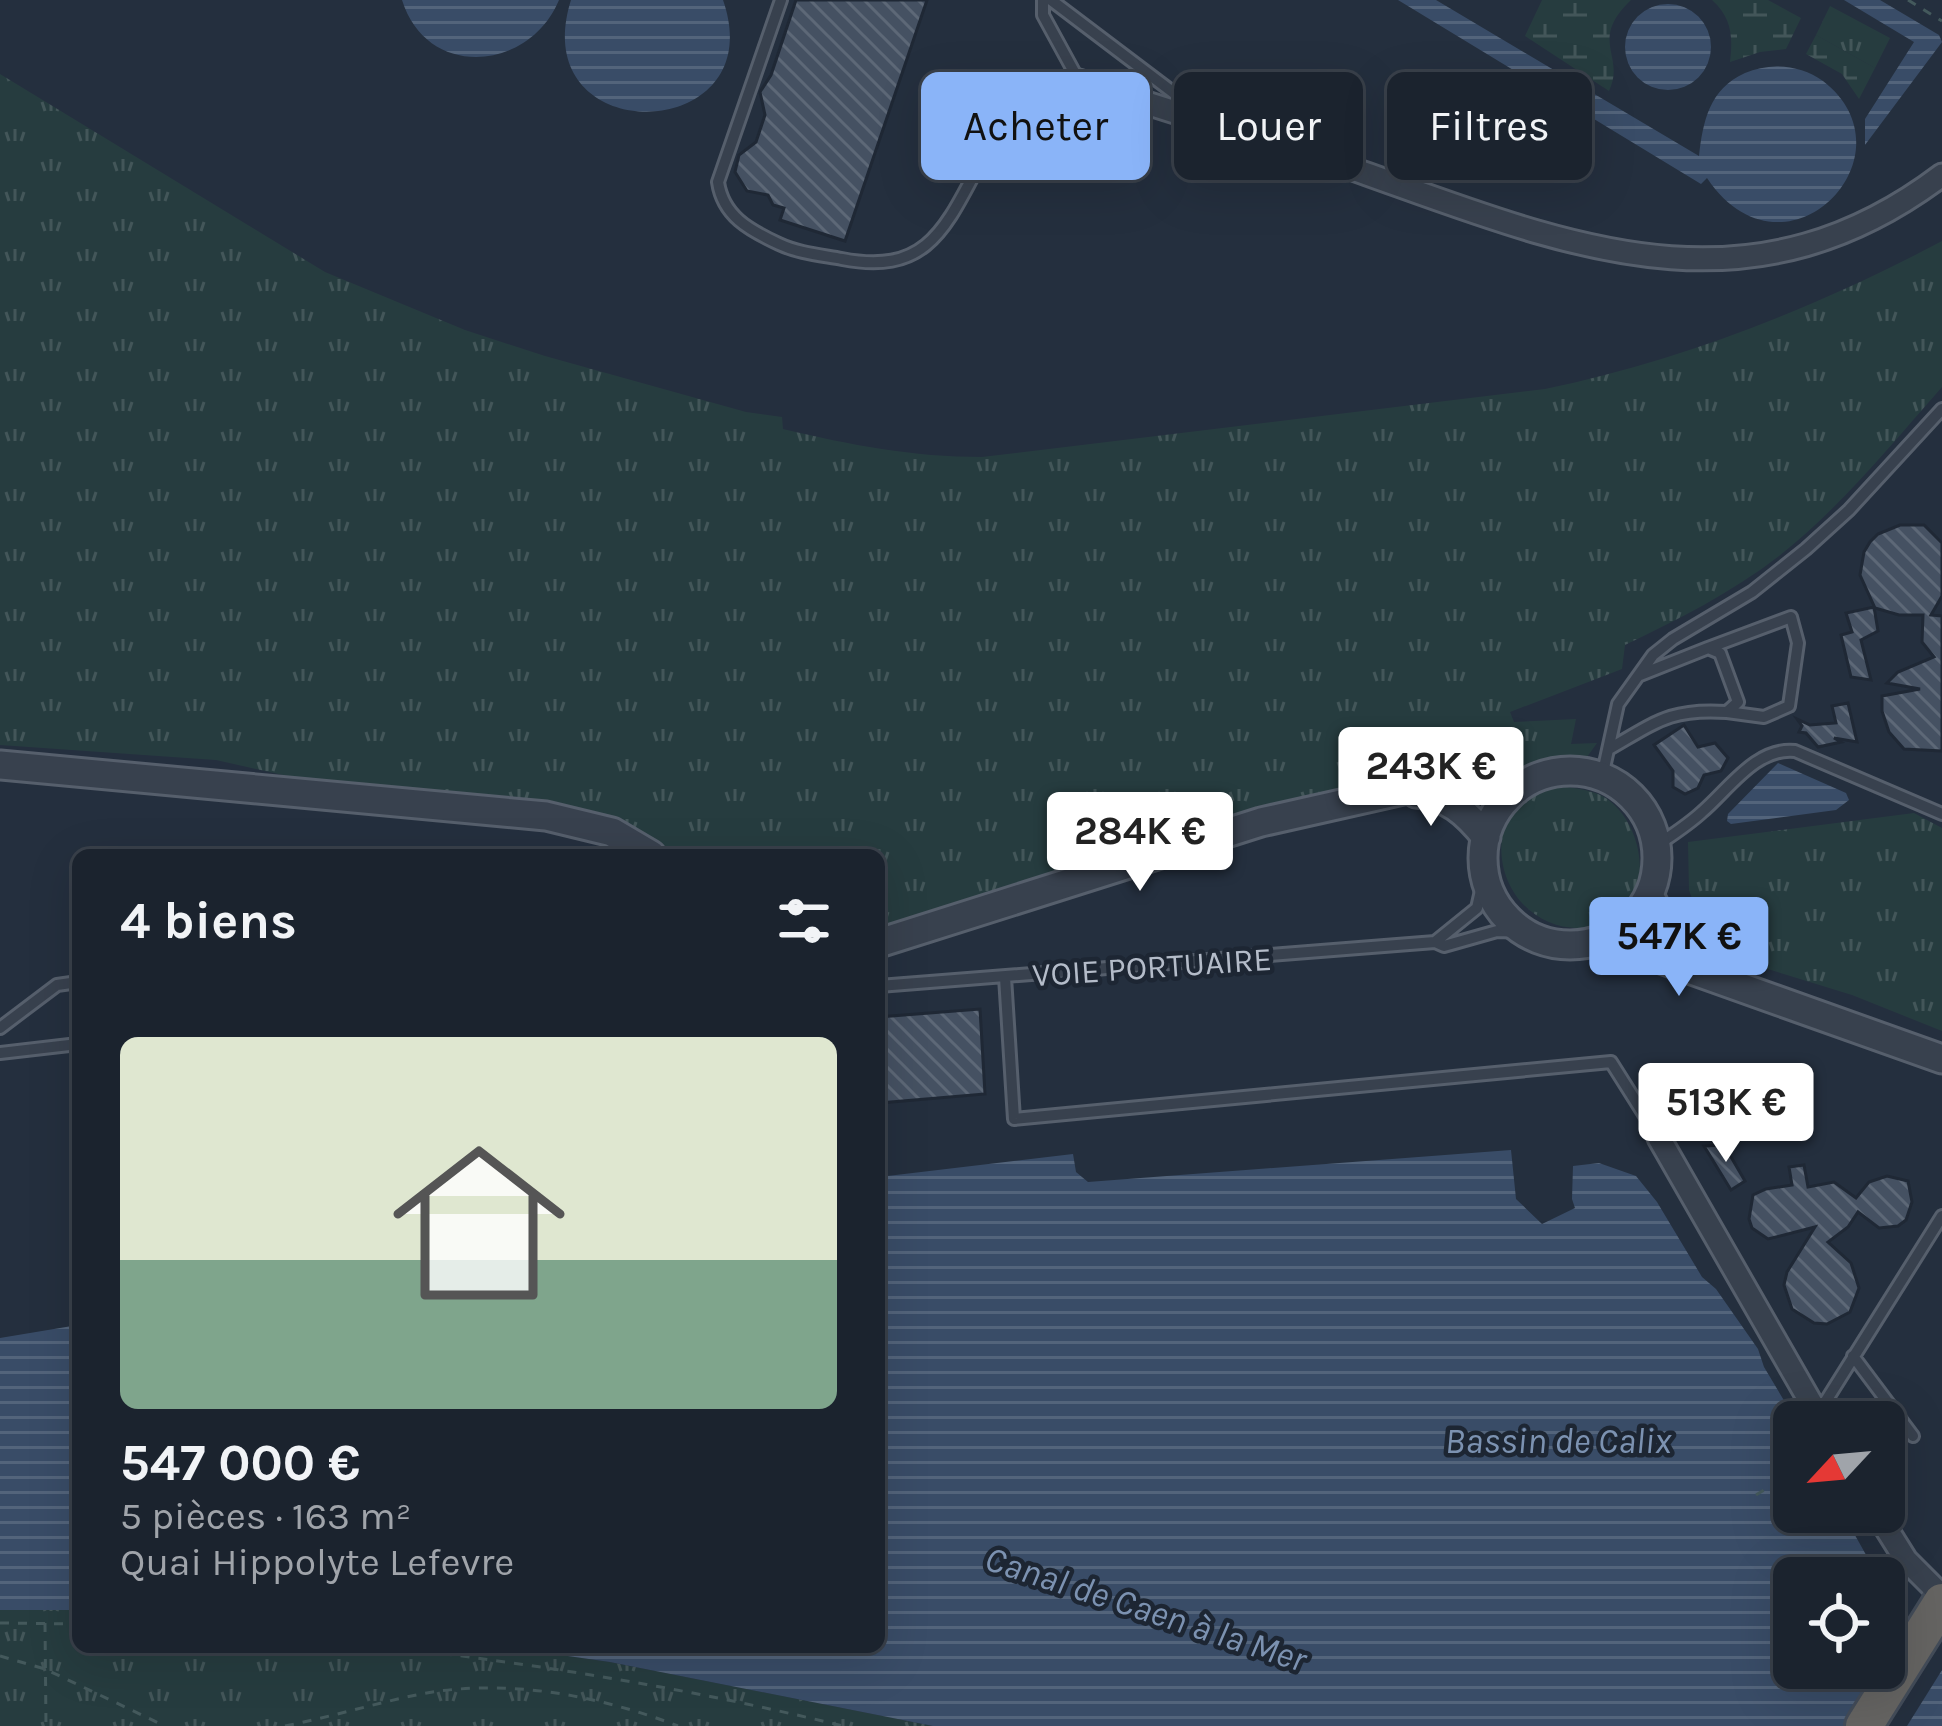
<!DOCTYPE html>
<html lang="fr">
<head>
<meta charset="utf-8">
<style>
	:root { --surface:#1b232e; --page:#282f3a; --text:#f1f3f6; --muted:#a0a4aa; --line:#39404a; --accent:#8ab4f8 }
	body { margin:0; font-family:Karla,sans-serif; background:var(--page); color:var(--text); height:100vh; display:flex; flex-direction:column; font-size:45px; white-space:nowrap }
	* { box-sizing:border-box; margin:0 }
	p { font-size:39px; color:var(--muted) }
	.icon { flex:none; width:66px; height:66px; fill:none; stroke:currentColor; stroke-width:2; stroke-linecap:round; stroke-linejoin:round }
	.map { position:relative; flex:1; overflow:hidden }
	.side { position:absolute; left:72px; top:849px; width:813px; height:804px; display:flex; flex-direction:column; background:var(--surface); border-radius:18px; box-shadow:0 12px 48px #0002,0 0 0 3px var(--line) }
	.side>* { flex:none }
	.hud { position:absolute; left:921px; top:72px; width:840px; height:108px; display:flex; gap:24px }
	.needle { width:78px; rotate:244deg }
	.fabs { position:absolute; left:1773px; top:1401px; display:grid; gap:24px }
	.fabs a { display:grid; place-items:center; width:132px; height:132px; border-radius:18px; background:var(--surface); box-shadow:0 12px 48px #0002,0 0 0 3px var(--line); font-size:60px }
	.price { position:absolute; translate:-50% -102px; padding:0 27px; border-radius:12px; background:#fff; color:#222; font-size:39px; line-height:78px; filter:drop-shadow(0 3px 6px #0008) }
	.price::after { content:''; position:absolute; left:50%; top:72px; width:36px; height:27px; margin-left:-18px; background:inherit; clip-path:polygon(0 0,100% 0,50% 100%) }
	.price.selected { background:var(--accent); color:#111 }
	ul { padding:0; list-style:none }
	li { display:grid; align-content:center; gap:24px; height:636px; padding:0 48px }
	li span { display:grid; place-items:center; height:372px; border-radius:18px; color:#555 }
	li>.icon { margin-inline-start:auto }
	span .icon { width:216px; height:216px; fill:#fffc; stroke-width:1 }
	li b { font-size:51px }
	h2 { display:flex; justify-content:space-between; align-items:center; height:144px; padding:0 48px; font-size:51px }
	.chip { padding:0 42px; border-radius:18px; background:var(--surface); box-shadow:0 12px 48px #0002,0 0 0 3px var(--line); font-size:42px; line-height:108px }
	.chip.selected { background:var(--accent); color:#111 }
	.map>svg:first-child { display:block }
</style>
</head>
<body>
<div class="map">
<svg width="1942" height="1726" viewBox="0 0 1942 1726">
	<defs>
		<pattern id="grass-tufts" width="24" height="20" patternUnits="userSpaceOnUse" patternTransform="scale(3)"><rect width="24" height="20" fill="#263c3f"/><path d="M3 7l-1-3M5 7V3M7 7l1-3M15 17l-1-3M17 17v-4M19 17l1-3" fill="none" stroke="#435659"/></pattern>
		<pattern id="wetland-marsh" width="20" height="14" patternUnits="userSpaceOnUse" patternTransform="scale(3)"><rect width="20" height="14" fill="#263c3f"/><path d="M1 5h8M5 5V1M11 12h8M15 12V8" fill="none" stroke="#435659"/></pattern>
		<pattern id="water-rules" width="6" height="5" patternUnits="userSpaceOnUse" patternTransform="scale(3)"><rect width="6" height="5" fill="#394c67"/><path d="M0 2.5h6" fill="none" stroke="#53647b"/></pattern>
		<pattern id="building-back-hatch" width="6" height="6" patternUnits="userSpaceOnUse" patternTransform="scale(3)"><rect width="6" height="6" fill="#455162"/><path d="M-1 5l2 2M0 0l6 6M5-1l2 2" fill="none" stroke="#5d6877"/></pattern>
	</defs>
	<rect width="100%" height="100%" fill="#242f3e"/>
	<path fill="url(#grass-tufts)" d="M1830 6 1890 38 1875 68 1816 35Z
		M0 74 325 272 465 330 545 356 746 412 782 417 783 429C851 445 912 457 982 457L1545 389C1683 360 1818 307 1942 241V387C1890 446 1841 507 1779 556 1731 593 1679 619 1625 645L1622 669 1510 712 1514 722 1576 719 1571 744 1597 743 1587 757 1505 778 1414 777 1349 786 1250 811 879 933V855H673L649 839 332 786 216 760 0 745Z
		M1558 786C1575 788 1598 790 1611 802 1641 827 1651 882 1625 912 1617 921 1605 925 1592 927 1538 936 1495 890 1502 837 1503 825 1507 812 1516 804 1527 792 1543 790 1558 786Z
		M1914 813 1942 828V1031L1852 995 1735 959 1700 922 1689 890 1688 842Z
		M48 1608 78 1610V1647H505L610 1662 933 1726H0V1609Z"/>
	<path fill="url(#wetland-marsh)" d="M1542 0H1631C1588 41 1626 56 1609 91L1525 36Z
		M1712 0H1768L1801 18 1786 49 1760 52 1730 62C1733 37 1732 18 1712 0Z
		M1816 35 1875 68 1859 99 1842 74 1806 54Z"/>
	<path fill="url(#water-rules)" d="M402 0H559C529 72 427 80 402 0Z
		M571 0H723C774 146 523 152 571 0Z
		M1398 0H1436L1699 156C1703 122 1709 89 1745 73 1770 62 1801 65 1823 81 1919 155 1784 293 1707 178L1701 184Z
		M1844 0H1880L1939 35 1942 42 1865 145V119L1914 42Z
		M1625 47a43 43 0 1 1 86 0a43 43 0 1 1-86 0Z
		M1778 763 1846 793 1849 800 1836 810 1731 824 1727 821 1728 814Z
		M1511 1150 1516 1199 1542 1224 1575 1208 1572 1199 1573 1166 1599 1163 1636 1176 1657 1202 1702 1277 1716 1289 1758 1349 1764 1367 1795 1419 1794 1512H1842L1879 1578H1794V1668H1884V1586L1895 1605 1942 1652V1726H933L610 1662 505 1647H879V1177L1073 1154 1076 1172 1088 1182Z
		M78 1325V1610H0V1338Z"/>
	<path fill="#242f3e" d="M1916 1629 1942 1645V1670L1907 1726H1844L1881 1668Z"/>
	<path fill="url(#building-back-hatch)" stroke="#1f2835" stroke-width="3" d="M796 0H927L845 241 780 220 784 208 773 205 768 195 747 191 735 172 739 155 756 142 765 115 760 92 771 75Z
		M1900 525H1924L1942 543V596L1931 615 1942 616V751L1904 749 1889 732 1882 711V696L1920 689 1887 683 1898 672 1934 657 1922 642 1923 615H1899L1875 608 1860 575 1864 552 1870 542 1878 534Z
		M1874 607 1878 631 1861 640 1871 680 1851 677 1841 635 1852 632 1846 613Z
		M1848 703 1857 742 1834 738 1841 742 1818 747 1806 733 1799 732 1802 726 1797 719 1810 725 1836 723 1832 706Z
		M1684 725 1698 747 1715 743 1728 758 1721 771 1704 775 1698 788 1685 794 1673 787V771L1654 745Z
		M980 1009 985 1094 879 1103V1017Z
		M1724 1145 1745 1181 1731 1190 1704 1146Z
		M1804 1165 1808 1187 1834 1182 1856 1198 1869 1182 1887 1176 1908 1181 1912 1202 1906 1220 1898 1226 1879 1228 1858 1212 1848 1227 1828 1242 1851 1263 1859 1288 1850 1312 1827 1324 1814 1323 1792 1309 1784 1285 1787 1272 1815 1227 1768 1239 1752 1228 1749 1219 1753 1195 1766 1189 1792 1185 1789 1167Z"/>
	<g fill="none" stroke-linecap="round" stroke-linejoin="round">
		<defs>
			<path id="service" d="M781 0 718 182C723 216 749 230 779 244 798 253 820 255 842 259 925 275 944 231 978 167 987 150 997 123 1011 111 1028 96 1057 90 1079 81L1043 15V0
				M1051 0 1199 112
				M1708 648 1791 617 1798 643 1789 706 1764 717 1727 712
				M1609 749C1656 722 1671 708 1727 712L1738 702 1720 653 1708 648 1640 675
				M1602 777 1618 704 1653 655 1673 639 1752 592 1806 549 1849 510 1942 409
				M1656 846C1672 835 1688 825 1702 812 1729 789 1756 747 1795 751L1942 814
				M1435 942 1477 908 1485 873
				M1005 977 1014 1119 1611 1062 1659 1138
				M879 986 1435 942 1444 946 1497 931 1525 932
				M0 1028 57 985 78 982
				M0 1053 78 1044
				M1853 1356 1913 1436
				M1819 1412 1942 1216"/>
			<path id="minor" d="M1079 81C1168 111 1258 137 1347 167 1555 240 1741 327 1942 175
				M1659 1138 1822 1422
				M1876 1512 1906 1560 1942 1596"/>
			<path id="tertiary" d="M0 765 546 816 612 832 651 855
				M1483 858a87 87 0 1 1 174 0a87 87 0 1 1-174 0Z
				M1416 793C1447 795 1467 813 1486 837
				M1649 895 1672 941 1701 962
				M1594 942 1633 949 1942 1059
				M879 943 1261 822 1439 782 1516 790"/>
			<path id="trunk" d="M1864 1726 1942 1602"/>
		</defs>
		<use href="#service" stroke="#565f6c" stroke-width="16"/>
		<use href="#minor" stroke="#565f6c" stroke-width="27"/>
		<use href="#tertiary" stroke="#565f6c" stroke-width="33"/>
		<use href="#trunk" stroke="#434c59" stroke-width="42"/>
		<path stroke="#44595c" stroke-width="3" stroke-dasharray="9 9" stroke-linecap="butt" d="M1908 0 1942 21
			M1756 1495 1794 1471
			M0 1623 78 1624
			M45 1623 46 1726
			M389 1647C543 1665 693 1689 843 1726
			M0 1656 45 1669 165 1726
			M285 1726C331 1717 376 1703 421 1694 506 1678 598 1695 678 1726"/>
		<use href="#service" stroke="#38414e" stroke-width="10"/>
		<use href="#minor" stroke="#38414e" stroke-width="21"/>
		<use href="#tertiary" stroke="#38414e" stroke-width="27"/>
		<use href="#trunk" stroke="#656462" stroke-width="36"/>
	</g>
	<g text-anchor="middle" stroke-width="9" stroke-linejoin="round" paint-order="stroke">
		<g font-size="33" fill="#b4bcc9" stroke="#1d2633">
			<text transform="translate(1152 966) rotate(-4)" y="12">VOIE PORTUAIRE</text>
		</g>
		<g font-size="36" font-style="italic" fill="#7c92b1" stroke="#1d2633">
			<text x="1558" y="1453">Bassin de Calix</text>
			<text transform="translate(1146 1608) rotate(18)" y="13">Canal de Caen à la Mer</text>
		</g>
	</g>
</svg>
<div class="fabs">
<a><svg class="needle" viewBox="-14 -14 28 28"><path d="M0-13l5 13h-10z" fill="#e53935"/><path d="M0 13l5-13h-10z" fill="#a0a4aa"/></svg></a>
<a><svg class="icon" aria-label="locate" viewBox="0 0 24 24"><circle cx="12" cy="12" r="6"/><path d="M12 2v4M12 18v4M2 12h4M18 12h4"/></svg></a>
</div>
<b class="price" style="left:1431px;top:829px">243K €</b>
<b class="price" style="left:1140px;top:894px">284K €</b>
<b class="price selected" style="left:1679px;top:999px">547K €</b>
<b class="price" style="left:1726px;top:1165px">513K €</b>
<div class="hud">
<a class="chip selected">Acheter</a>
<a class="chip">Louer</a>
<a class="chip">Filtres</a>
</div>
<section class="side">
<h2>4 biens<svg class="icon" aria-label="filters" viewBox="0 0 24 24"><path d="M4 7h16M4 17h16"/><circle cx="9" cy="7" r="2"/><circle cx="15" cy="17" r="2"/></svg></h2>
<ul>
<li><span style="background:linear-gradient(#dfe7d0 60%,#7fa58c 0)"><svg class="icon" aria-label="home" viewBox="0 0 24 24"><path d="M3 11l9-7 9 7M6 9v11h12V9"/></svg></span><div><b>547 000 €</b><p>5 pièces · 163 m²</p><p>Quai Hippolyte Lefevre</p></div></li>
</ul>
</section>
</div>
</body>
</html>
